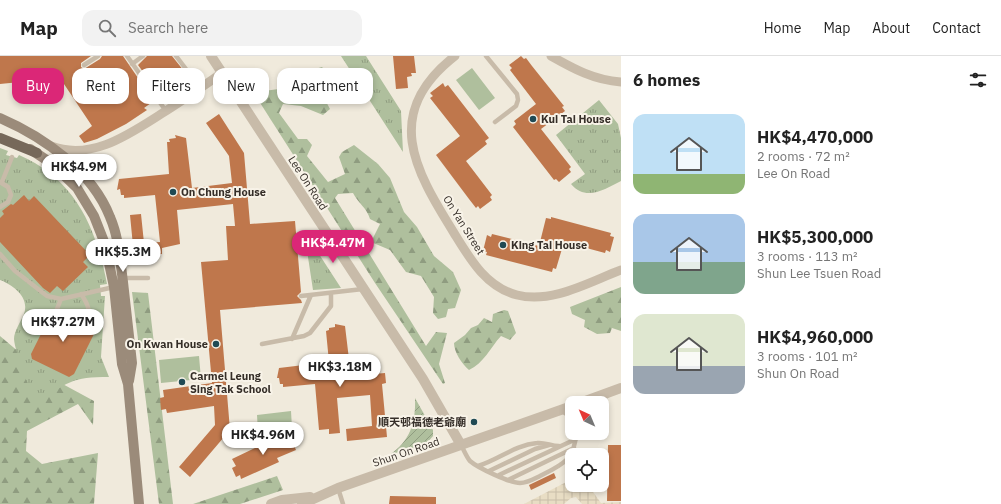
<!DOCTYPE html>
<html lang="en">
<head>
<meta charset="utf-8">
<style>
	:root { --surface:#fff; --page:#f2f2f2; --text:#222; --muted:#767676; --line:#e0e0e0; --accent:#db2777 }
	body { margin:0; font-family:"IBM Plex Sans","Noto Sans TC",sans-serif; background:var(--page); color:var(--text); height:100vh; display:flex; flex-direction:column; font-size:15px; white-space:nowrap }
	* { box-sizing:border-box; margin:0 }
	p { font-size:13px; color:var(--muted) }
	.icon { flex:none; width:22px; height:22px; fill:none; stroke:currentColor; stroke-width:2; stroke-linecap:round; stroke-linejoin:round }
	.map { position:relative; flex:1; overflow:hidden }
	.details { display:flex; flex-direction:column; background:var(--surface); width:380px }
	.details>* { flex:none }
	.hud { position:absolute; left:12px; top:12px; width:380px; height:36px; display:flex; gap:8px }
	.needle { width:26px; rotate:316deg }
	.controls { position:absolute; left:565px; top:340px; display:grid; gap:8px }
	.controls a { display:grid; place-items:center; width:44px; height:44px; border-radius:8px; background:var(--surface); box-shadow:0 2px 6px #0003; font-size:20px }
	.price { position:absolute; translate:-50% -34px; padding:0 9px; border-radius:14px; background:#fff; color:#222; font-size:13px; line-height:26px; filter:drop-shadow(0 1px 2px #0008) }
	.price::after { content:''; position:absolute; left:50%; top:24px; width:12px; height:9px; margin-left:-6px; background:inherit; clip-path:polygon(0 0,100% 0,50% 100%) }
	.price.active { background:var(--accent); color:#fff }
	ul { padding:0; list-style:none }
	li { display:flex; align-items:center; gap:12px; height:100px; padding:0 12px }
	li span { display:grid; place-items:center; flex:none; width:112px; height:80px; border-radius:12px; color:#555 }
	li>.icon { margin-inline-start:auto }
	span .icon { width:48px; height:48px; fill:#fffc; stroke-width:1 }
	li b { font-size:17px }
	h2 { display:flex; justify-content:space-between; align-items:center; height:48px; padding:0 12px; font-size:17px }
	.pill { padding:0 14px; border-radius:12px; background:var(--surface); box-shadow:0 2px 6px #0003; font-size:14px; line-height:36px }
	.pill.active { background:var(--accent); color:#fff }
	header { display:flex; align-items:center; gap:24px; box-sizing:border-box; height:56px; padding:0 20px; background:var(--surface); border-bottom:1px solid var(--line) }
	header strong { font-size:19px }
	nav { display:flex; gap:22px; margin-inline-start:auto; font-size:14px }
	.search { width:280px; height:36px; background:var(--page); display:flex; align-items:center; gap:10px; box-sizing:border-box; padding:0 14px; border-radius:12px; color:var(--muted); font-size:15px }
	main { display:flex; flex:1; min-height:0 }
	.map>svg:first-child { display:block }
</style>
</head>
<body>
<header>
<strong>Map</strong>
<div class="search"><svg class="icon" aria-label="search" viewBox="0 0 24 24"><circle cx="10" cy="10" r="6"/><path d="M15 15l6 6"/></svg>Search here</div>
<nav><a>Home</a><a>Map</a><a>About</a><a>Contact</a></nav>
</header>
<main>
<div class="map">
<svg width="621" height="448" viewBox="0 0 621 448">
	<defs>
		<pattern id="forest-firs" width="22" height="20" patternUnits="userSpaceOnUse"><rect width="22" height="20" fill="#afbf9d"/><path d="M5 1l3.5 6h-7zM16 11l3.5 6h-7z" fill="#8f9c80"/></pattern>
		<pattern id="park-tufts" width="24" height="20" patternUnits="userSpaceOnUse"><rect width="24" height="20" fill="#afbf9d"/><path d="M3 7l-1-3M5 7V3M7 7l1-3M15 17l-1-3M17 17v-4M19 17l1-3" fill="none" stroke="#8f9c80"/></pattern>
		<pattern id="garden-furrows" width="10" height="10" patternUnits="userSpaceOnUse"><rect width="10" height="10" fill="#afbf9d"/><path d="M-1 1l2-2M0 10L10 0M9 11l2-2" fill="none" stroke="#8f9c80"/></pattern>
		<pattern id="plaza-grid" width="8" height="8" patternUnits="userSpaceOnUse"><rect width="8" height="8" fill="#e8ddc4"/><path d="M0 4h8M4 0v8" fill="none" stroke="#c8bea8"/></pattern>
	</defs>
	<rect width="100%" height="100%" fill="#f0eadc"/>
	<path fill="url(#forest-firs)" d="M322 11 331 22 322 38 330 53 323 59 301 50 283 48 279 57 298 83H307L312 89 307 100 328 126 345 118 339 101 342 96 354 89 378 108 390 122 404 156 417 171 434 200 453 216 461 234 455 252 448 253 446 261 438 263 433 257 434 241 421 220 406 216 390 194 371 186 380 168 370 163C367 152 358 147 353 137L338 138 335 142 426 290 436 276 447 277 439 308 445 327 443 328 375 227 257 42 264 35 286 32 291 24C303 21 310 14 322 11Z
		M621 231V275L612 272 610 277 597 278 584 271 585 264 572 258 570 251Z
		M132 236 148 237 173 448H159Z
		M504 254 508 255 516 277 510 284 501 280C490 292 484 307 469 314 462 308 454 296 454 287L465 279 471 272 478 269 484 262 492 266 493 258Z
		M0 280 46 319 94 345 93 369 78 348 27 375 26 395 42 408 98 397 94 448H0Z
		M277 420 283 434 240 448H193Z"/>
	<path fill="url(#park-tufts)" d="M341 0H366L401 55 403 96Z
		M599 44 618 68 621 82V125C605 133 586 146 571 128L585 118 556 79Z
		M0 92 8 95 6 99 17 102 19 99C75 123 96 171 107 228L100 229 101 240H105L101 301 109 321C72 321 67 326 38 347L33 342C28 328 15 296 14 283 14 275 21 265 24 258 30 241 13 229 0 224Z
		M304 175 341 232 313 234Z"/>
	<path fill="url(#garden-furrows)" d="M415 342 433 374V380L426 388 389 399C410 386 416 366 415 342Z"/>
	<path fill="#afbf9d" d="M472 12 495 42 479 54 456 24Z
		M199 300 201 323 161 327 159 304Z
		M291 355 292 372 258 376 257 359Z"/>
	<path fill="url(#plaza-grid)" d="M572 423V429H588L601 447 621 446V448H582L576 441 571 442 564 448H524Z"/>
	<path fill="#bf774c" d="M0 0H91L81 7V11L84 13 100 3 102 0H123L149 38 151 47 144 52 147 54 126 68 97 83 84 87 79 80 92 70 60 22 0 28Z
		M147 0H172L188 20 160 39 138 9Z
		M393 0H414L416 17H411L412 20 407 21 408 32 396 33Z
		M521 0 524 3 526 2 532 10 564 50 562 51 565 55 541 73 571 111 569 113 571 116 559 126 556 123 554 124 513 71 516 68 514 65 536 48 510 14 512 12 509 9Z
		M443 27 445 31 448 29 489 82 485 85 487 88 466 105 492 139 490 141 492 144 480 153 478 150 476 152 469 143 436 99 460 80 430 42 433 40 430 37Z
		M219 58 244 97 250 168 295 165 301 236 297 240 301 244 302 247 220 254 230 374 190 421 179 411 215 369 214 350 167 357 166 353 161 354 160 342 164 341 163 334 212 327 201 206 228 204 226 170H235L233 148 177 154 180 188 162 192V198L134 200 130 159 141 158 144 187 160 186 155 139 124 142V139H121L120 133 117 134 119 123 169 118 167 86H170L169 83 176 82 175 79 186 82 192 132 232 127 229 100 206 67Z
		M24 139 29 145 34 140 90 199 83 206 88 211 63 235 57 230 50 237 43 232 0 186V162L4 158 2 155 11 148 13 149Z
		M551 161 611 177 610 180 614 181 610 196 606 194 605 197 564 186 556 213 553 212 552 216 486 199 487 196 483 195 487 179 491 181 492 178 539 190 546 162 551 163Z
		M54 255 57 257 60 255 83 266 86 270 90 269 93 270 95 276 74 318 69 321 32 303 31 298 52 256Z
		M335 268 345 270 351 320 385 317 386 327 382 328 387 381 347 385 346 373 372 370 370 339 337 342 340 377 329 378V373L319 374 315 328 283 331V328H280L279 322H277L279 312 329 306 326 275 329 274V272L335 271Z
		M288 376 296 394 277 402 279 406 241 423 240 419 236 421 232 412 236 410 232 403Z
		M608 389H621V445H607Z
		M554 417 556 422 531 434 529 429Z
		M390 440 436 441V448H389Z"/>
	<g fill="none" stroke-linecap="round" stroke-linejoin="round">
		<path stroke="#c8bba9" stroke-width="4.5" d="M127 0 166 55
			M176 0 186 13
			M486 0 517 38 518 44 516 50 495 66
			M132 8 143 0
			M84 9 98 0
			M0 126 8 131 11 139 8 146 0 151
			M2 126 12 101
			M0 198 15 215 47 240 61 243 114 231
			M123 222H148
			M81 238C88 248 91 255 87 267
			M301 240 363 233
			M57 253 61 243
			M292 283 311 239
			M262 288 304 280 310 277 331 250V237
			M600 347 606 341
			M562 355 572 362
			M461 389C464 394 466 400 470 405 478 412 510 427 520 427 527 427 534 423 540 420 562 409 575 404 576 377
			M478 410C498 404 515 389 537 387 545 386 551 390 559 390
			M489 415 535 393 549 389
			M499 419 576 383 581 377
			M508 424 574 392
			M338 432 343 448"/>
		<path stroke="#c8bba9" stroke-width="9" d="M455 0C382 57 414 113 454 177 470 203 486 231 517 239 552 248 589 226 621 214
			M551 0C574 13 594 24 621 26
			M51 90C91 105 128 79 161 58 182 45 202 31 222 17"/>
		<path stroke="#c8bba9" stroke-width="10" d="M211 0 423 323 461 389
			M580 347 621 332
			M271 448 282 444 310 441
			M302 448 338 432 572 350"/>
		<path stroke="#9b8b7a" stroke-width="10" d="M0 62C44 81 92 115 110 161 119 182 120 204 123 226 126 253 129 280 132 307L129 325
			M30 93 51 107 77 132 94 160 105 188 114 231 122 308 128 328 139 448"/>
		<path stroke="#76685a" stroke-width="10" d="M0 82 37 97"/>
	</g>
	<g fill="#204a54" stroke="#f8f3e8" stroke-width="1.5">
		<circle cx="533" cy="63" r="4"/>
		<circle cx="173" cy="136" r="4"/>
		<circle cx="503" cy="189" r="4"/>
		<circle cx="216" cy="288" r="4"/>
		<circle cx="182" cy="326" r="4"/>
		<circle cx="474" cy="366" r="4"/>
	</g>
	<g text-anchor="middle" stroke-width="4" stroke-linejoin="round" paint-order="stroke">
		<g font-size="11" font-weight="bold" fill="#352e28" stroke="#f8f3e8" text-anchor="start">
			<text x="541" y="67">Kui Tai House</text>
			<text x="181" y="140">On Chung House</text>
			<text x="511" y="193">King Tai House</text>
			<text x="208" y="292" text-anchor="end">On Kwan House</text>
			<text x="190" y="324">Carmel Leung<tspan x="190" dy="13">Sing Tak School</tspan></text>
			<text x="466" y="370" text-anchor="end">順天邨福德老爺廟</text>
		</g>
		<g font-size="11" fill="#352e28" stroke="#f8f3e8">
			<text transform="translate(308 127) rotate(57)" y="4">Lee On Road</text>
			<text transform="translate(464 169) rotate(58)" y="4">On Yan Street</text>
			<text transform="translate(406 396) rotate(-19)" y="4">Shun On Road</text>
		</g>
	</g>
</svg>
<div class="controls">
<a><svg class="needle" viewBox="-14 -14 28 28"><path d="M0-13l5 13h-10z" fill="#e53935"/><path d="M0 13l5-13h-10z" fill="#767676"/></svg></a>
<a><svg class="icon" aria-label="locate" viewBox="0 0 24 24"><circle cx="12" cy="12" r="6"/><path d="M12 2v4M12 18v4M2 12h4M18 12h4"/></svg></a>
</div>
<b class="price" style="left:79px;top:132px">HK$4.9M</b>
<b class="price active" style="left:333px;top:208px">HK$4.47M</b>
<b class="price" style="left:123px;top:217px">HK$5.3M</b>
<b class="price" style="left:63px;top:287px">HK$7.27M</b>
<b class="price" style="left:340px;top:332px">HK$3.18M</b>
<b class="price" style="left:263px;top:400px">HK$4.96M</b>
<div class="hud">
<a class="pill active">Buy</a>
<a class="pill">Rent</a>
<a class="pill">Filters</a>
<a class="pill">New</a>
<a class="pill">Apartment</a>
</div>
</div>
<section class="details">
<h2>6 homes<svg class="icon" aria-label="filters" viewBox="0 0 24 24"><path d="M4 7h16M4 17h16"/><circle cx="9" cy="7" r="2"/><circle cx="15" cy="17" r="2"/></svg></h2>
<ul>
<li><span style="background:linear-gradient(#bfe0f5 75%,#8fb573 0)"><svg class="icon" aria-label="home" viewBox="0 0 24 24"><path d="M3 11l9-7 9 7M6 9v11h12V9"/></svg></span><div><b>HK$4,470,000</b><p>2 rooms · 72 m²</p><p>Lee On Road</p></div></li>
<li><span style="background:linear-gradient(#a9c7e8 60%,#7fa58c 0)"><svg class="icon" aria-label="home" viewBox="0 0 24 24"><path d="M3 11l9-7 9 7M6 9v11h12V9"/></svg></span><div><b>HK$5,300,000</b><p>3 rooms · 113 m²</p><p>Shun Lee Tsuen Road</p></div></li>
<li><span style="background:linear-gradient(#dfe7d0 65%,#9aa5b1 0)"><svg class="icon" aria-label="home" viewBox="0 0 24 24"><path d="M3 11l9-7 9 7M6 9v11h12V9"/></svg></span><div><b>HK$4,960,000</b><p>3 rooms · 101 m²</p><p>Shun On Road</p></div></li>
</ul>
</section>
</main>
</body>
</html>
